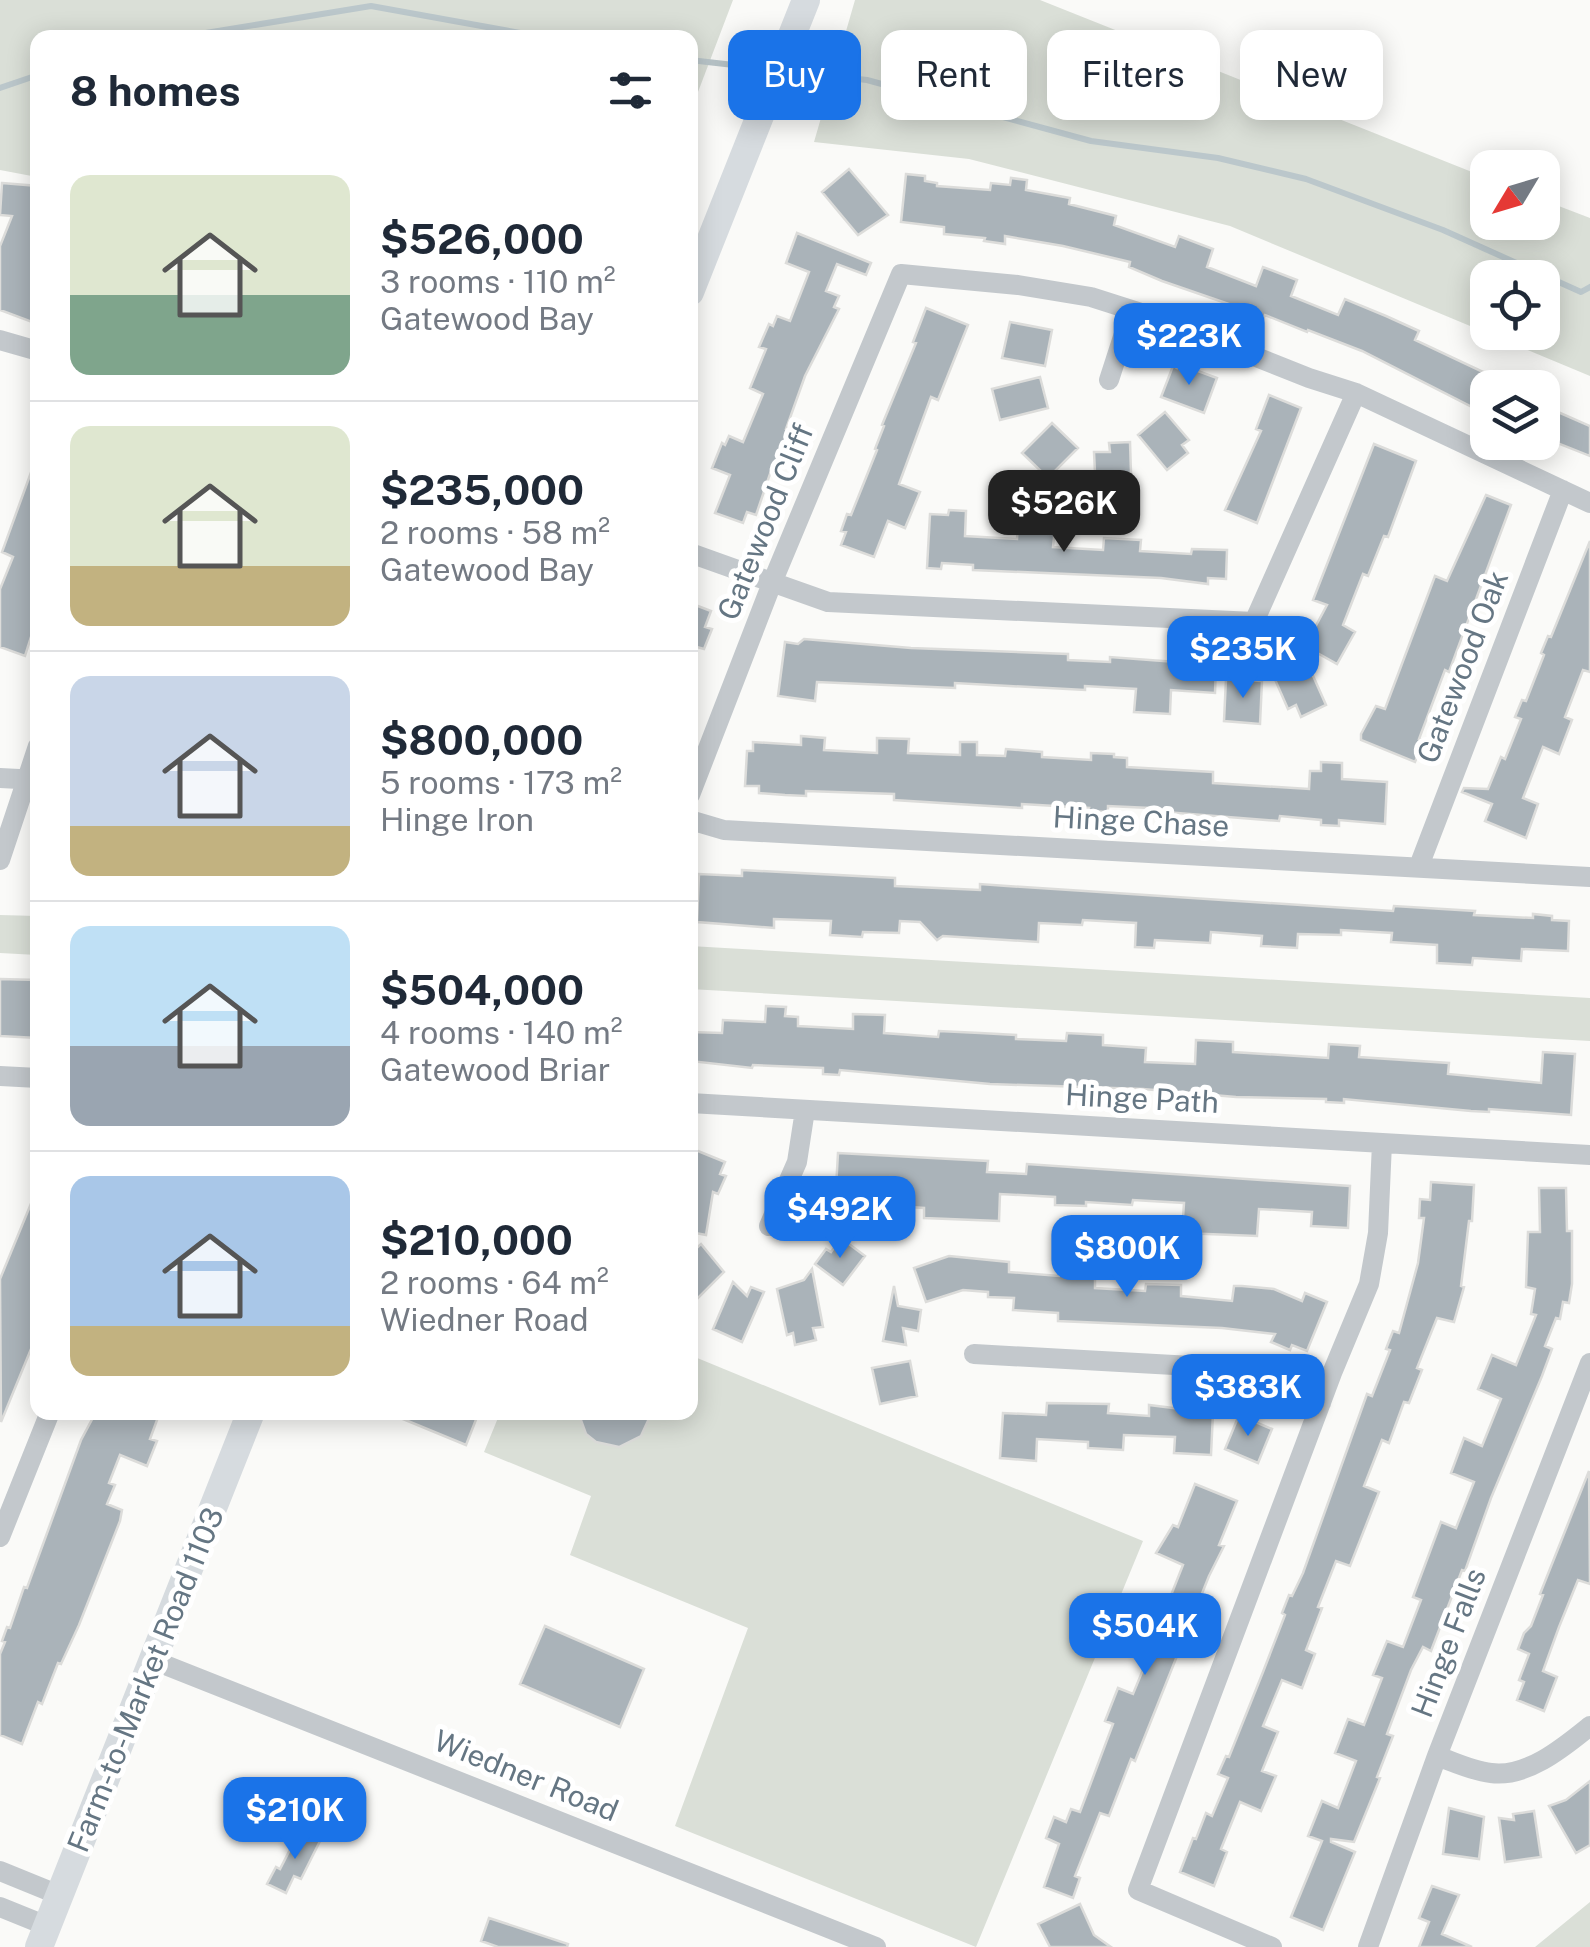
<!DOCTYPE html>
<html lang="en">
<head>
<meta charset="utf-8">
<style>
	:root { --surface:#fff; --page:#f6f6f7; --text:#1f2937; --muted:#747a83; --line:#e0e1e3; --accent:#1a73e8 }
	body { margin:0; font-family:"Public Sans",sans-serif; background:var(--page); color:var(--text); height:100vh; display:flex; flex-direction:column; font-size:38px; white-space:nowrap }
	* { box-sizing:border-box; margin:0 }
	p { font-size:32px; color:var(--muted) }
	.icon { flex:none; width:55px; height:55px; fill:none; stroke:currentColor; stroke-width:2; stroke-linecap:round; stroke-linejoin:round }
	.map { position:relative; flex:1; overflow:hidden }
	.sheet { position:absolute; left:30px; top:30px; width:668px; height:1390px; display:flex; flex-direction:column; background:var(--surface); border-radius:20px; box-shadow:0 5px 25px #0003 }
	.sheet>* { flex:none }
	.top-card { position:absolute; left:728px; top:30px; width:712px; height:90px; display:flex; gap:20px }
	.needle { width:65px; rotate:232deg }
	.controls { position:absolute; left:1470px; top:150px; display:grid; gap:20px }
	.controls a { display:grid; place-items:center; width:90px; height:90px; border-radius:20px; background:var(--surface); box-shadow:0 5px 25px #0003; font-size:50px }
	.price { position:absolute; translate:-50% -85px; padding:0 22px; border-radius:20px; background:var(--accent); color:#fff; font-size:32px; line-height:65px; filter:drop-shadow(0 2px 5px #0008) }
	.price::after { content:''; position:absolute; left:50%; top:60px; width:30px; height:22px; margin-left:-15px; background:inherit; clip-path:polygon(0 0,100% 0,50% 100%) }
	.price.current { background:#222; color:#fff }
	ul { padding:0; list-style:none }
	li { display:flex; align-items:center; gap:30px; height:250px; padding:0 40px }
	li+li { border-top:2px solid var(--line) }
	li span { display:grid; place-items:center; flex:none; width:280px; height:200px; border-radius:20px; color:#555 }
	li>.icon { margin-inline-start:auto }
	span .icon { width:120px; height:120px; fill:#fffc; stroke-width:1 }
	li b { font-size:42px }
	h2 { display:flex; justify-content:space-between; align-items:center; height:120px; padding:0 40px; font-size:42px }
	.chip { padding:0 35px; border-radius:20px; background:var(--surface); box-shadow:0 5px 25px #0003; font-size:35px; line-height:90px }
	.chip.current { background:var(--accent); color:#fff }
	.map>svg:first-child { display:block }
</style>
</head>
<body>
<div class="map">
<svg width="1590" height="1947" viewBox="0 0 1590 1947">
	<rect width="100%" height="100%" fill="#fafaf8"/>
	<path fill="#dadfd7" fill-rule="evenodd" d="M0 0H733L690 113V38H38L37 177 0 170Z
		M855 0H1040L1487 178 1488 222H1542L1543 200 1590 218V376L1230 226 969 159 814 142ZM1488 278H1542V332H1488Z
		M0 915 37 916V955L0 953Z
		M690 946 1590 998V1041L690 989Z
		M690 1355 1143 1541 976 1947 675 1826 748 1628 570 1555 591 1496 484 1452 500 1413 690 1412Z
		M1590 1902V1947H1535Z"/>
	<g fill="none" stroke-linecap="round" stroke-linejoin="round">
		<path stroke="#bbc7cb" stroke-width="6" d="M175 38 371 6 548 38
			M690 60 760 68
			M795 72 867 80 1091 141 1218 158 1306 179 1443 230 1581 292 1590 287
			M0 88 38 75"/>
	</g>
	<path fill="#aab3b9" stroke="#dcdcda" stroke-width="2.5" d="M849 169 888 215 858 235 822 192Z
		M906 174 925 176V181L937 183V186L990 190 991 183 1010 185 1011 178 1027 180 1026 190 1070 198 1069 204 1116 216 1114 225 1175 247 1179 236 1213 249 1207 267 1256 286 1263 267 1297 280 1291 296 1338 315 1345 299 1386 316 1419 331 1415 340 1517 388H1488V410L1482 407 1480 411 1362 351 1308 330 1307 332 1265 315 1263 319 1246 310 1162 281 1129 267 1130 262 1063 246 1005 236V244L984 241 985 238 944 234V227L901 222Z
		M2 183 38 186V308L32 322 0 310V246L12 216 0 215Z
		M797 233 871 263 866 275 837 264 826 291 839 296 834 307 839 309 805 376 786 429 791 431 774 469 772 468 756 515 747 512 743 523 715 513 730 475 712 468 722 443 725 445 729 436 743 442 763 394 750 388 766 349 759 347 769 324 773 326 777 316 790 321 809 272 786 263Z
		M926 308 968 325 938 400 931 397 899 484 920 492 905 528 888 521 874 557 841 545 846 532 841 531 847 514 851 515 877 450 875 449 884 426 882 425 916 343 913 342Z
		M1010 322 1052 330 1045 366 1002 358Z
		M1179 364 1217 378 1204 413 1161 397 1173 366 1177 368Z
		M1040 377 1048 408 1000 420 992 389Z
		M1269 395 1301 408 1257 523 1225 510 1261 431 1256 429Z
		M1542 405 1590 426V456L1542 437Z
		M1165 412 1189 440 1182 445 1188 453 1167 470 1138 435Z
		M1052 423 1078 448 1048 478 1022 453Z
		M1130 442 1131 473H1095L1094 452H1110L1109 443Z
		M1374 444 1416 461 1388 537 1384 536 1368 576 1363 574 1343 625 1355 632 1337 664 1305 646 1327 605 1313 600Z
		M37 456 38 615 25 656 0 647V589L13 557 2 552Z
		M1486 495 1511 505 1449 672 1445 670 1419 739 1424 741 1415 762 1361 740V734L1376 706 1385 709 1435 576 1447 581Z
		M949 510 966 511 965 536 1017 539 1018 525 1055 528 1053 547 1103 550 1104 538 1141 540 1140 551 1191 554 1192 549 1227 550 1226 579 1208 578V584L1161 578 973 570V565L942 563 941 569 927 568 930 514 948 515Z
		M1590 541V672L1583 670 1565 717 1572 720 1559 754 1543 747 1523 798 1538 804 1526 838 1485 821 1492 804 1462 792 1464 788 1488 789 1501 757 1505 759 1521 719 1515 717 1522 700 1526 701 1544 655 1541 653 1548 636 1551 637Z
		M690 603 711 611 705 627 712 629 704 649 697 647 691 663Z
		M804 639 911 648 1068 654V660L1110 662V657L1216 665 1215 693 1171 690 1170 714 1134 712 1136 689 1085 686V690L955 683V688L817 682 815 701 778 696 785 642 798 644Z
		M1306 660 1326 705 1301 717 1296 705 1288 709 1273 675Z
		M1226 679 1262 681 1260 724 1224 721Z
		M801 736 825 738 824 750 877 753V738L909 739 908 753 960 755V742H977V755L1005 756 1006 749 1042 752V757L1091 760V753L1114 754V757L1127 758V767L1213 772V783L1309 789 1310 771H1321V762L1342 763V779L1387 782 1385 824 1339 820V826L1321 825V820L1280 816 1279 821 1166 812V816L1150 815V808L1108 806V812L1088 811 1089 808 1022 804V808L973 805 894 800V794L806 791V796L785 795 759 793V786H745L747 751H753V742L801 745Z
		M742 870 895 878V886L980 890V884L1007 886 1393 911 1394 906 1475 911 1474 915 1533 918V914L1552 916V920L1569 921 1568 951 1522 949 1521 961 1473 958 1472 965 1437 963V945L1391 942 1392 933 1341 930V935L1298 934 1297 948 1261 946 1262 936 1211 932 1210 943 1155 940 1154 948 1135 947 1136 923 1083 920 1082 925 1039 923 1038 942 943 936 937 940 920 922 900 921 899 933 863 932 862 937 830 935 831 921 774 919V928L697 922 699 874 742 876Z
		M0 979 38 980V1038L0 1036Z
		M766 1006 786 1007 785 1016 798 1017V1026L853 1029V1014L885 1015 884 1033 938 1037 939 1031 980 1033 1016 1035V1039L1066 1041 1067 1033 1103 1035V1045L1146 1048 1145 1062 1195 1064 1196 1040 1233 1042V1052L1328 1058 1329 1044 1360 1046 1359 1057 1449 1063 1448 1074 1541 1083 1543 1052 1575 1054 1571 1115 1489 1109V1112L1471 1111 1344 1099V1103L1326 1102V1099L1236 1097 1143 1089 990 1084 840 1070 839 1075 823 1074V1068L753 1065 752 1068 690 1061V1032L722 1033 723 1020 765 1022Z
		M693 1149 725 1162 720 1174 726 1176 718 1194 713 1192 706 1235 690 1232V1157Z
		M838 1153 988 1161 987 1172 1026 1174 1027 1164 1350 1186 1348 1228 1311 1226 1312 1212 1259 1209 1257 1236 1182 1233 1184 1203 1133 1200 1132 1205 1086 1202V1206L1055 1205V1197L1000 1194 999 1221 924 1218V1208L878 1205 879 1191 836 1188Z
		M1431 1182 1474 1185 1472 1221H1469L1461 1286 1464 1287 1454 1322 1437 1318 1417 1368 1422 1370 1409 1403 1404 1402 1389 1443 1382 1440 1364 1486 1379 1492 1350 1566 1336 1561 1318 1607 1322 1608 1306 1650 1315 1654 1302 1688 1282 1680 1263 1726 1278 1732 1262 1771 1276 1776 1261 1811 1240 1802 1221 1849 1227 1852 1214 1886 1180 1872 1193 1838 1196 1839 1206 1813 1212 1816 1228 1778 1218 1774 1226 1756 1229 1757 1263 1672 1285 1615 1282 1613 1289 1595 1292 1596 1303 1573 1367 1394 1372 1396 1390 1350 1386 1349 1393 1331 1399 1333 1418 1263 1424 1218H1419L1420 1199 1430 1200Z
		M1539 1188H1566L1567 1231H1572V1284L1569 1303 1563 1302 1560 1319 1556 1318 1545 1346 1552 1349 1542 1376 1491 1498 1465 1571 1462 1570 1431 1651 1423 1647 1411 1670 1387 1734 1393 1736 1377 1777 1380 1778 1354 1842 1331 1839V1842L1355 1852 1323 1930 1291 1917 1322 1841 1308 1836 1322 1801 1338 1808 1356 1761 1335 1753 1348 1719 1364 1725 1382 1678 1373 1675 1387 1641 1403 1647 1421 1600 1413 1597 1441 1522 1456 1528 1474 1482 1451 1473 1464 1438 1482 1446 1501 1399 1478 1389 1492 1355 1516 1365 1536 1315 1531 1314 1535 1289 1526 1287 1528 1232H1540Z
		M37 1189 38 1332 1 1422 0 1279Z
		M841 1238 865 1256 843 1285 815 1264 826 1249 831 1252Z
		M701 1244 724 1272 690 1306V1254Z
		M949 1256 1009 1262V1272L1059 1276 1060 1267 1095 1269V1288L1145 1291 1146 1284 1181 1285V1296L1232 1301 1234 1286H1242L1274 1289 1302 1301 1305 1293 1327 1302 1307 1351 1292 1345 1290 1350 1271 1342 1275 1334 1222 1328 1058 1321V1313L1013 1310 1014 1298 988 1297V1292L963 1290 926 1302 914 1268Z
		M812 1269 823 1327 813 1328 816 1340 795 1345 793 1333 787 1335 777 1289 804 1280Z
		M733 1282 747 1296 751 1287 764 1292 742 1342 713 1329Z
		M894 1286 898 1306 921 1310 918 1331 903 1328 906 1345 883 1341Z
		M910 1361 917 1396 880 1404 872 1368Z
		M1047 1403 1109 1404 1108 1413 1149 1416V1405L1213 1413 1211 1455 1174 1453 1175 1437 1124 1435 1123 1450 1088 1448V1442L1037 1439 1036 1461 1000 1458 1003 1413 1046 1415Z
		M96 1412H160L150 1439 157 1441 147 1466 120 1455 109 1483 115 1485 107 1504 122 1510 120 1521 79 1625 61 1664 58 1663 42 1704 38 1702 22 1744 0 1735V1654L5 1642 2 1641 7 1627 10 1628 24 1587 27 1588 81 1440Z
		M386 1412H479L466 1445Z
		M578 1412H652L641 1436 619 1447 596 1442 586 1434Z
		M1239 1415 1272 1429 1258 1463 1225 1449Z
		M1589 1471 1590 1584 1578 1580 1559 1627 1543 1671 1557 1677 1544 1711 1517 1700 1524 1682 1519 1680 1529 1654 1518 1649 1524 1633 1531 1626 1543 1595 1540 1594Z
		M1195 1484 1237 1501 1219 1545 1224 1546 1209 1576 1135 1761 1131 1759 1109 1816 1100 1813 1075 1876 1080 1878 1073 1898 1044 1887 1059 1844 1046 1838 1054 1817 1066 1822 1071 1809 1080 1812 1113 1724 1105 1721 1118 1688 1133 1694 1152 1648 1142 1644 1156 1610 1164 1613 1183 1565 1156 1553 1173 1525 1178 1527Z
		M545 1626 644 1669 620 1727 520 1684Z
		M1590 1781V1845L1576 1853 1549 1806 1566 1800Z
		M1449 1808 1484 1817 1479 1859 1443 1854Z
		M1534 1811 1541 1857 1505 1862 1499 1818 1514 1820 1513 1814Z
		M300 1830 320 1841 301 1879 294 1876 286 1893 267 1884 276 1867 280 1869Z
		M1432 1886 1459 1895 1442 1934 1472 1947H1419L1429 1922 1419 1918Z
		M1080 1904 1094 1935 1111 1947H1050L1038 1924Z
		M489 1918 568 1944 567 1947H498L481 1941Z"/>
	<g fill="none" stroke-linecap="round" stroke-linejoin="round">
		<path stroke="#c3c8cc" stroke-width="20" d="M0 340 38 351
			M1109 380 1131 312
			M690 553 828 602 1254 622 1356 393
			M0 778 38 780
			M690 795 772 583 901 274 1018 285 1091 297 1163 320 1309 378 1356 393 1590 503
			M690 820 724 830 1590 877
			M0 860 38 746
			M1419 866 1563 490
			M0 1076 38 1078
			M690 1103 1590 1155
			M769 1226 797 1162 805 1110
			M974 1354 1210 1367 1244 1375 1321 1403
			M0 1537 50 1412
			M155 1661 876 1947
			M1437 1756C1454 1762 1472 1771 1491 1773 1527 1778 1564 1747 1590 1726
			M0 1871 59 1895
			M0 1907 47 1926
			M1272 1947 1138 1890 1332 1373 1369 1284 1378 1233 1382 1143
			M1368 1947 1437 1756 1590 1363"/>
		<path stroke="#d6dbdf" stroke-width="28" d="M690 292 806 0
			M39 1947 251 1412"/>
	</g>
	<g text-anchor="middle" stroke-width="10" stroke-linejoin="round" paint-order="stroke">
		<g font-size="30" fill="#657683" stroke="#fff">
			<text transform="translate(766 522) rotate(-68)" y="10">Gatewood Cliff</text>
			<text transform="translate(1463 667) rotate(-69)" y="10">Gatewood Oak</text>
			<text transform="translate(1141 822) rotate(3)" y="10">Hinge Chase</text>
			<text transform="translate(1142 1099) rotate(3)" y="10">Hinge Path</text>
			<text transform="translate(1449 1643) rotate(-69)" y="10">Hinge Falls</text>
			<text transform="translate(146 1680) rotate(-68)" y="10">Farm-to-Market Road 1103</text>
			<text transform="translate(526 1776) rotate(22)" y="10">Wiedner Road</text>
		</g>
	</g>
</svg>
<div class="controls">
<a><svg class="needle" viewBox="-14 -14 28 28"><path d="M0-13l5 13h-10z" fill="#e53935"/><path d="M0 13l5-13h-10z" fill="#747a83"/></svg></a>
<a><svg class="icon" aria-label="locate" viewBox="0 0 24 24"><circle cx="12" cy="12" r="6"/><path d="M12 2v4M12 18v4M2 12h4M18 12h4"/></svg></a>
<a><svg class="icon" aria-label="layers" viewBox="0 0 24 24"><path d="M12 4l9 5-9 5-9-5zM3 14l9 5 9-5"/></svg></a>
</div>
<b class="price" style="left:1189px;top:388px">$223K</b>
<b class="price current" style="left:1064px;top:555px">$526K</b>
<b class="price" style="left:1243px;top:701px">$235K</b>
<b class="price" style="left:840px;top:1261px">$492K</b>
<b class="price" style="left:1127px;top:1300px">$800K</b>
<b class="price" style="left:1248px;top:1439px">$383K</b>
<b class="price" style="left:1145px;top:1678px">$504K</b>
<b class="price" style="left:295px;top:1862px">$210K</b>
<div class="top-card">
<a class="chip current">Buy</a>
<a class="chip">Rent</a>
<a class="chip">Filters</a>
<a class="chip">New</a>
</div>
<section class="sheet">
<h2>8 homes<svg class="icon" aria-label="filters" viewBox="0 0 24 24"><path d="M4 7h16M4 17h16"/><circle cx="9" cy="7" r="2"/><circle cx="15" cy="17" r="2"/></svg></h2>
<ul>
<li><span style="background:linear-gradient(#dfe7d0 60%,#7fa58c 0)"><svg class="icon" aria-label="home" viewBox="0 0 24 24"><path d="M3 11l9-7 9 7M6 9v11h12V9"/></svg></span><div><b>$526,000</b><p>3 rooms · 110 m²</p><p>Gatewood Bay</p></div></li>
<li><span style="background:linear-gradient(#dfe7d0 70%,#c2b280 0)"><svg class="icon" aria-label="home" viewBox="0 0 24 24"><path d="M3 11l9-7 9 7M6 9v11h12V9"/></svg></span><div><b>$235,000</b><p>2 rooms · 58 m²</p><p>Gatewood Bay</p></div></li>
<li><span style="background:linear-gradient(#c9d6e8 75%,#c2b280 0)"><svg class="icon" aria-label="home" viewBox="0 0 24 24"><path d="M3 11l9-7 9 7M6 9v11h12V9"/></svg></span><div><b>$800,000</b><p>5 rooms · 173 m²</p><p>Hinge Iron</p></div></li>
<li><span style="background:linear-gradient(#bfe0f5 60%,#9aa5b1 0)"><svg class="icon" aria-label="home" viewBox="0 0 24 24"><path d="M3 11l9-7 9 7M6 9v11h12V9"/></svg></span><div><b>$504,000</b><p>4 rooms · 140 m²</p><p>Gatewood Briar</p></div></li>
<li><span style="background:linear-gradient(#a9c7e8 75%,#c2b280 0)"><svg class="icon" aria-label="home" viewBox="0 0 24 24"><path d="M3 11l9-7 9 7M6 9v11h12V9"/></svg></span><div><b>$210,000</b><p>2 rooms · 64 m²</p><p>Wiedner Road</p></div></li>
</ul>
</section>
</div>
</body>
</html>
